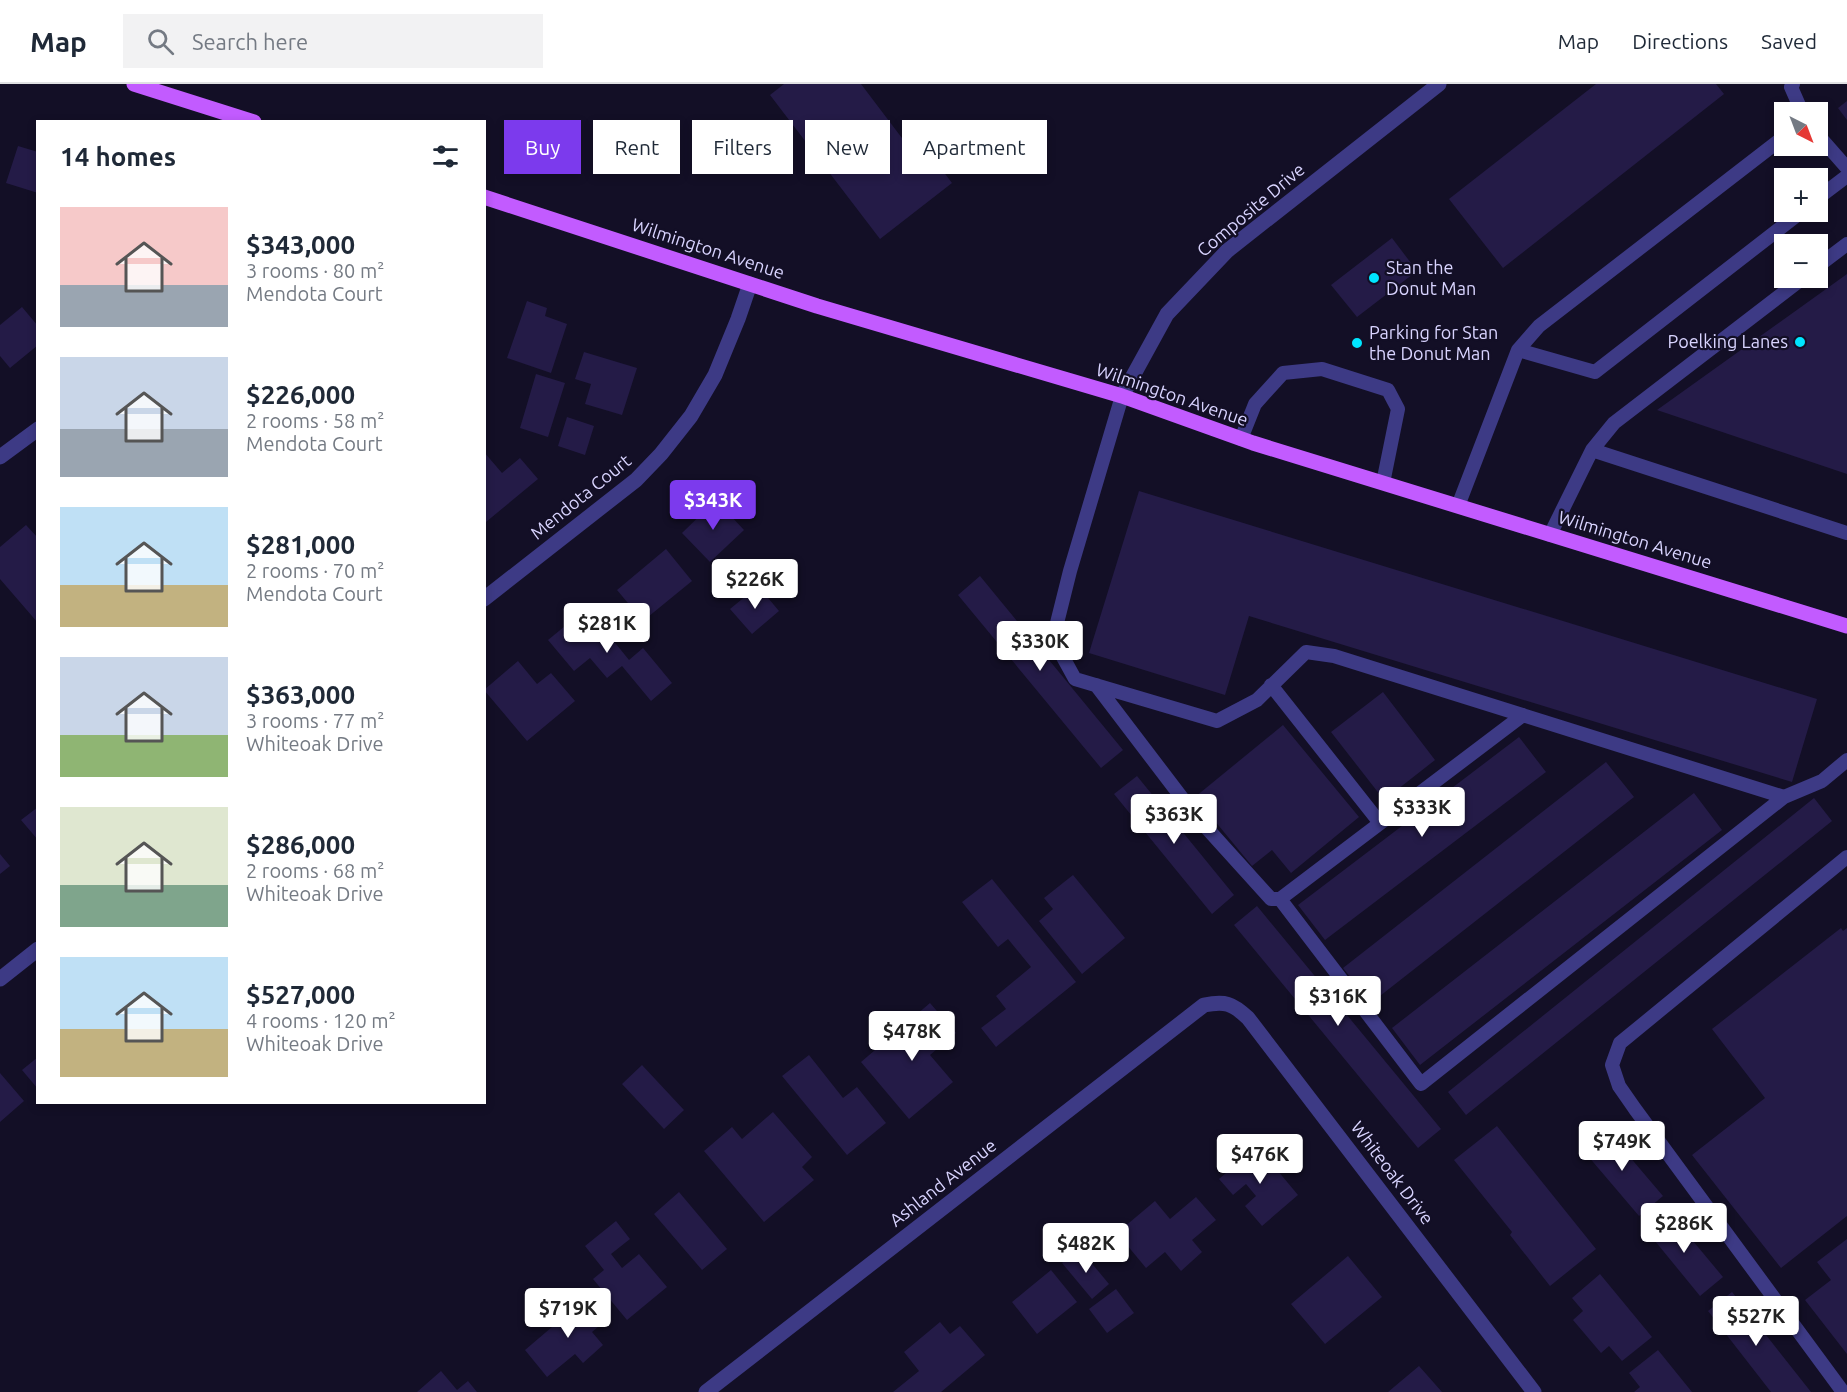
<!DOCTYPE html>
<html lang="en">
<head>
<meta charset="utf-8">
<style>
	:root { --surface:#fff; --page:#f2f2f3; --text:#1f2937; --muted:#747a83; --line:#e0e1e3; --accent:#7c3aed }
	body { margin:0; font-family:Ubuntu,sans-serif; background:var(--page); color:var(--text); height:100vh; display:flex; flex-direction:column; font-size:22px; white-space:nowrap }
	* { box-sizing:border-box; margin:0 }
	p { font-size:20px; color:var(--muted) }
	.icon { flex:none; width:33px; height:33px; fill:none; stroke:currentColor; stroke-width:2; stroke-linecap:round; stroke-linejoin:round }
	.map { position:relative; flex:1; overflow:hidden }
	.sheet { position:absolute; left:36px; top:36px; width:450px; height:984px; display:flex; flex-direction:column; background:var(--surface); border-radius:0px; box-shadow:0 3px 9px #0003 }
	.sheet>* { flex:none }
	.hud { position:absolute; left:504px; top:36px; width:570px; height:54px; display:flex; gap:12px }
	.needle { width:39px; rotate:138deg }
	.tools { position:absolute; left:1774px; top:18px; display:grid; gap:12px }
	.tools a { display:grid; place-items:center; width:54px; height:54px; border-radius:0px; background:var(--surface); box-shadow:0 3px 9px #0003; font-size:30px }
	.price { position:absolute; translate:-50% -51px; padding:0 14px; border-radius:6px; background:#fff; color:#222; font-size:20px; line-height:39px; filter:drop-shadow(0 2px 3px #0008) }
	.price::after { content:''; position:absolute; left:50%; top:36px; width:18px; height:14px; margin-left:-9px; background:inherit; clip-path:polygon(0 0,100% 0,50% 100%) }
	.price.selected { background:var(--accent); color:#fff }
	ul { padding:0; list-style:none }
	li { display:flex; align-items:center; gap:18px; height:150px; padding:0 24px }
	li span { display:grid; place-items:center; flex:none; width:168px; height:120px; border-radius:0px; color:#555 }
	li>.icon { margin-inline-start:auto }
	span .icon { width:72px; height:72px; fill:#fffc; stroke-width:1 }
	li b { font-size:26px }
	h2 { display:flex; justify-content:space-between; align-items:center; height:72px; padding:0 24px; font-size:26px }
	.pill { padding:0 21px; border-radius:0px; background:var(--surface); box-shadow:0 3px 9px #0003; font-size:21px; line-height:54px }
	.pill.selected { background:var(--accent); color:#fff }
	header { display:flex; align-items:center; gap:36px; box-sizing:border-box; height:84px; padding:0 30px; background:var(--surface); border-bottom:2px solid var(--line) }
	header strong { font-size:28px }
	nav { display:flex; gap:33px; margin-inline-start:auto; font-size:21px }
	.search { width:420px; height:54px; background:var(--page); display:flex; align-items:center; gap:15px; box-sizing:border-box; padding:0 21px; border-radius:0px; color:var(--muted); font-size:22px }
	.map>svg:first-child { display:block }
</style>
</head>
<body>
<header>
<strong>Map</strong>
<div class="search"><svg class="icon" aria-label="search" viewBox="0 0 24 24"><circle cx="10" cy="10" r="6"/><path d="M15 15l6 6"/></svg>Search here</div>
<nav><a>Map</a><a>Directions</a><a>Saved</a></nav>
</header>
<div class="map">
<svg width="1847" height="1308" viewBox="0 0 1847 1308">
	<rect width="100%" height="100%" fill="#130f26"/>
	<path fill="#241b47" d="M784 0H861L911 66 921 58 952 99 880 155 770 11Z
		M1596 0H1716L1724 10 1503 184 1449 115Z
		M1847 17V36L1838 24Z
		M18 62 38 68V109L6 99Z
		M1392 154 1417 187 1357 233 1331 201Z
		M1847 190V390L1657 326Z
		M527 217 547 224 545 232 567 240 551 289 507 274Z
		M22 223 38 242V261L10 284 0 272V241Z
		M584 268 637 284 622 331 585 320 591 300 575 295Z
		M536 290 565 299 548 353 520 344Z
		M567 333 594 342 585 371 558 362Z
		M484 368 502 389 520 374 538 395 486 438Z
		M1139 407 1817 615 1792 698 1249 532 1225 611 1089 569Z
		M716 416 744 446 710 478 682 449Z
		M26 441 38 454V539L0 495V463Z
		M666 465 692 497 643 537 617 506Z
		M980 492 1123 666 1101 684 958 511Z
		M758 502 779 527 752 550 730 525Z
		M587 524 629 576 643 564 672 599 651 617 622 582 607 594 590 574 574 587 548 556Z
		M518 577 537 600 551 589 575 617 527 657 484 606Z
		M1383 608 1435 676 1384 716 1331 648Z
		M1283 641 1359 733 1291 789 1272 766 1252 782 1195 713Z
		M1519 653 1546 688 1325 856 1298 821Z
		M1606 678 1634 713 1371 919 1343 884Z
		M1137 692 1234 811 1212 830 1114 710Z
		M1694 709 1722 746 1420 981 1392 944Z
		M1814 714 1832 737 1466 1031 1448 1008Z
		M38 723V756L21 736Z
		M0 770 10 782 0 790Z
		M1073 791 1125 854 1082 890 1039 837 1053 825 1044 814Z
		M992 795 1076 898 996 963 981 944 1006 925 996 912 1031 883 1008 855 998 863 962 818Z
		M1257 822 1441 1045 1418 1064 1234 841Z
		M1841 844 1843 847 1847 844V1132L1781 1184 1692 1071 1765 1014 1712 945Z
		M930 919 956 949 930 971 953 998 909 1035 861 978Z
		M809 971 843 1014 857 1003 886 1039 847 1071 782 992Z
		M38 973V1005L22 986Z
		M642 981 684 1026 664 1045 622 1000Z
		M0 989 24 1017 0 1038Z
		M773 1028 812 1073 802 1083 814 1096 764 1138 704 1067 732 1043 742 1055Z
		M1497 1042 1596 1165 1550 1202 1510 1151 1512 1148 1454 1076Z
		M1606 1045 1663 1112 1639 1132 1582 1065Z
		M1257 1062 1298 1111 1262 1142 1245 1122 1256 1112 1246 1100 1233 1111 1219 1095Z
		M679 1108 727 1165 702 1186 654 1130Z
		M1196 1113 1216 1136 1192 1156 1202 1168 1181 1187 1165 1168 1146 1184 1117 1149 1155 1117 1170 1135Z
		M1668 1127 1723 1193 1700 1212 1646 1146Z
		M616 1137 630 1155 611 1170 622 1184 639 1170 667 1203 627 1236 593 1195 604 1186 585 1162Z
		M1847 1155V1270L1805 1216 1831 1196 1817 1178Z
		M1079 1164 1109 1200 1092 1215 1062 1179Z
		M1348 1172 1382 1213 1325 1260 1291 1220Z
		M1051 1186 1077 1218 1037 1250 1012 1218Z
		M1600 1190 1652 1253 1622 1277 1609 1262 1601 1269 1573 1236 1583 1227 1572 1214Z
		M1116 1205 1134 1229 1107 1249 1089 1225Z
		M1732 1208 1811 1308H1771L1708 1227Z
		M586 1214 605 1237 592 1248 603 1261 583 1279 575 1270 547 1293 525 1266Z
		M940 1238 950 1250 960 1242 985 1271 941 1308H893L919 1287 904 1268Z
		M1658 1266 1692 1308H1634L1640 1303 1629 1289Z
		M1419 1282 1442 1308H1388Z
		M441 1287 457 1306 468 1297 477 1308H417Z"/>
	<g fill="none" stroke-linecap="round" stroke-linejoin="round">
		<path stroke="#3d3a85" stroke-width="14" d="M1793 0 1791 3 1802 28
			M1818 51 1847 84
			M1818 114 1847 92
			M1818 182 1847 160
			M1518 266 1595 288 1801 128
			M1122 312 1070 487 1053 555 1075 595 1217 637 1257 616 1306 568 1334 572 1784 713
			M1241 355 1255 320 1283 289 1322 285 1388 306 1398 325 1383 399
			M1592 366 1847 449
			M1458 422 1518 266 1539 242 1785 52
			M1550 451 1592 366 1614 339 1803 194
			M1096 601 1195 731 1271 815H1280
			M1271 601 1380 739
			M1523 631 1280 815 1421 1000 1784 713 1822 697 1847 676
			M1843 1308 1635 1025 1619 1002 1612 981 1620 959 1847 773"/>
		<path stroke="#3d3a85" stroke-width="15" d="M1122 312 1167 230 1227 167 1439 0
			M0 373 38 345
			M484 515 636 396 661 370 691 332 715 291 738 235 750 200
			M0 895 38 865
			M706 1308 1204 921C1225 917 1232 919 1248 934L1534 1308"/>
		<path stroke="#c25bff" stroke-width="15" d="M134 0 254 38
			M484 113 817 222 1122 312 1253 359 1847 542"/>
	</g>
	<g fill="#00e5ff" stroke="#130f26" stroke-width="2">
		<circle cx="1374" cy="194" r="6"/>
		<circle cx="1800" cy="258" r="6"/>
		<circle cx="1357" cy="259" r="6"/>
	</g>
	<g text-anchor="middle" stroke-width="4.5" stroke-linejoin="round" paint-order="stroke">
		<g font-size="18" fill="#d9d4ff" stroke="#130f26">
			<text transform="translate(1251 126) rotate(-40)" y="6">Composite Drive</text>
			<text transform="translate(708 165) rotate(18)" y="6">Wilmington Avenue</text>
			<text transform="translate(1172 311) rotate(19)" y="6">Wilmington Avenue</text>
			<text transform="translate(581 413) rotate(-39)" y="6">Mendota Court</text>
			<text transform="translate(1635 456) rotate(17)" y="6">Wilmington Avenue</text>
			<text transform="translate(1392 1089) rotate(53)" y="6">Whiteoak Drive</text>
			<text transform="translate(943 1099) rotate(-38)" y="6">Ashland Avenue</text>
		</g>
		<g font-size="18" fill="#d9d4ff" stroke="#130f26" text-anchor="start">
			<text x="1386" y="190">Stan the<tspan x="1386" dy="21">Donut Man</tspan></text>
			<text x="1369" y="255">Parking for Stan<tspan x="1369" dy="21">the Donut Man</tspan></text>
			<text x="1788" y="264" text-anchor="end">Poelking Lanes</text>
		</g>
	</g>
</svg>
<div class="tools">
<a><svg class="needle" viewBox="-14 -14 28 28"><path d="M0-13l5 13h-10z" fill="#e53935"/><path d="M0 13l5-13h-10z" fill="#747a83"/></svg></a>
<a>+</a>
<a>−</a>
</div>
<b class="price selected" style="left:713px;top:447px">$343K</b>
<b class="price" style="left:755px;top:526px">$226K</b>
<b class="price" style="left:607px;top:570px">$281K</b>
<b class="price" style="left:1040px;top:588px">$330K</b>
<b class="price" style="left:1422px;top:754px">$333K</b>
<b class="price" style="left:1174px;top:761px">$363K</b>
<b class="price" style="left:1338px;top:943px">$316K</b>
<b class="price" style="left:912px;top:978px">$478K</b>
<b class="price" style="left:1622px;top:1088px">$749K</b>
<b class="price" style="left:1260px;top:1101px">$476K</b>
<b class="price" style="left:1684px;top:1170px">$286K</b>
<b class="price" style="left:1086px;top:1190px">$482K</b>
<b class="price" style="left:568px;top:1255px">$719K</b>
<b class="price" style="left:1756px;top:1263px">$527K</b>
<div class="hud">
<a class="pill selected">Buy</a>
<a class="pill">Rent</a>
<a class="pill">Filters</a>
<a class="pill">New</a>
<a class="pill">Apartment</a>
</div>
<section class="sheet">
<h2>14 homes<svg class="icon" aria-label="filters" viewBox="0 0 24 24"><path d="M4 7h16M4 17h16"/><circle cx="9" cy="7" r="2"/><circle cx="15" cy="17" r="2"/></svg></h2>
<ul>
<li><span style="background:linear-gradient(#f6c9c9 65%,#9aa5b1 0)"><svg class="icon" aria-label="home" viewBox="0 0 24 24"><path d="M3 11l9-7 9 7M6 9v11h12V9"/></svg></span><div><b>$343,000</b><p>3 rooms · 80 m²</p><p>Mendota Court</p></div></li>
<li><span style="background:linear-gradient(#c9d6e8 60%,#9aa5b1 0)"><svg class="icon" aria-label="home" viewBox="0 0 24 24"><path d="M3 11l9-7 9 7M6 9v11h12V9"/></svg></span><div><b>$226,000</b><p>2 rooms · 58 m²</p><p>Mendota Court</p></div></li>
<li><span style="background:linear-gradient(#bfe0f5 65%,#c2b280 0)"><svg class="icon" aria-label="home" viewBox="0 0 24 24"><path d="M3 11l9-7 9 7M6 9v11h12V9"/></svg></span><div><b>$281,000</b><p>2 rooms · 70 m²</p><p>Mendota Court</p></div></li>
<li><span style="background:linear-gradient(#c9d6e8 65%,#8fb573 0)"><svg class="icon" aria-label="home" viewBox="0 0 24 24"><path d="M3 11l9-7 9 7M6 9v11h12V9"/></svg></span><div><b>$363,000</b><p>3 rooms · 77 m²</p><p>Whiteoak Drive</p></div></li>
<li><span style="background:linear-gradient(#dfe7d0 65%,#7fa58c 0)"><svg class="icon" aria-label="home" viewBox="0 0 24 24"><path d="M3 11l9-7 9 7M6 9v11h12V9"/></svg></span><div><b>$286,000</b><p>2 rooms · 68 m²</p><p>Whiteoak Drive</p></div></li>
<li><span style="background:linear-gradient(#bfe0f5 60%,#c2b280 0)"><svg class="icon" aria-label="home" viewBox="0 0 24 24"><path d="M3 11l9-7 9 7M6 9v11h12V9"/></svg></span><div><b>$527,000</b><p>4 rooms · 120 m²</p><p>Whiteoak Drive</p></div></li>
</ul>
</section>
</div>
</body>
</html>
